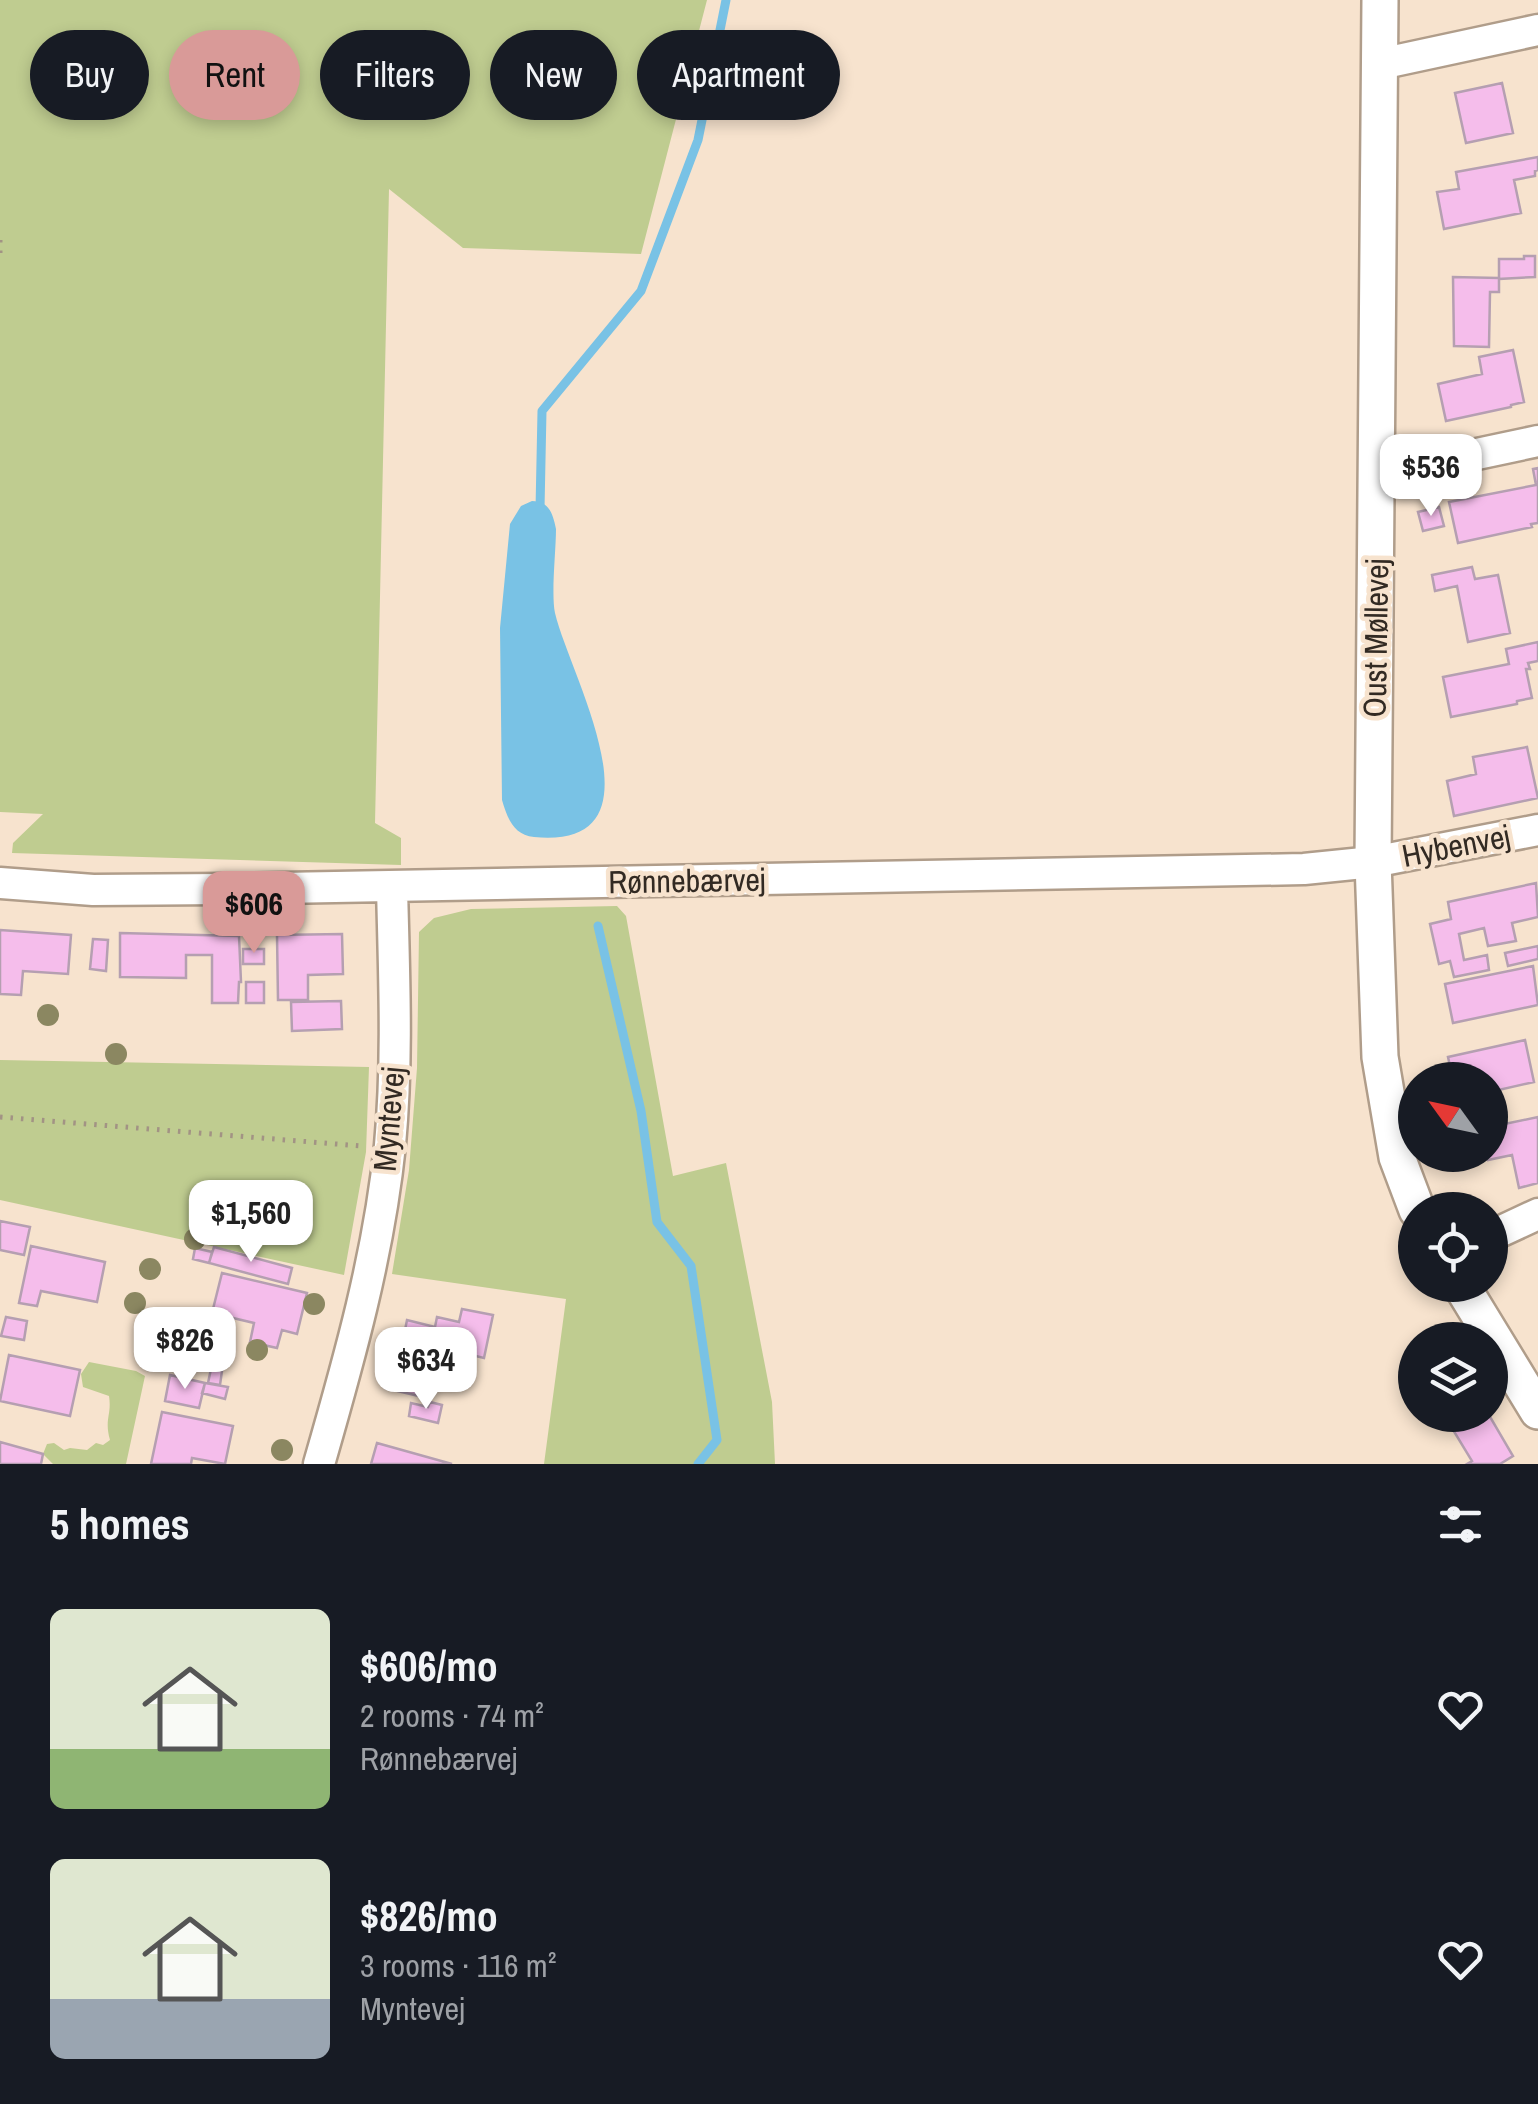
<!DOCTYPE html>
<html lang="en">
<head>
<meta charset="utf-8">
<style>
	:root { --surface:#171b24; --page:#242831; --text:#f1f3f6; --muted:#9ea1a6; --accent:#d99a98 }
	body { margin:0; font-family:"Archivo Narrow",sans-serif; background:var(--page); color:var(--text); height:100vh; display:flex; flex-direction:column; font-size:38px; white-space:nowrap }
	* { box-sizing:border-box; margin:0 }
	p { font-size:32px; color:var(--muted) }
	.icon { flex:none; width:55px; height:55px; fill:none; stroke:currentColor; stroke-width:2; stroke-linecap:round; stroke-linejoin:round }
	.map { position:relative; height:1464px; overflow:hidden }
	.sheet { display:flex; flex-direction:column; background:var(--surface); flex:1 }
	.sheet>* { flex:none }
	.top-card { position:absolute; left:30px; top:30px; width:1000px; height:90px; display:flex; gap:20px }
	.needle { width:65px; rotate:303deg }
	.fabs { position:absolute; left:1398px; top:1062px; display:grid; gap:20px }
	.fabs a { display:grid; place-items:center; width:110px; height:110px; border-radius:50%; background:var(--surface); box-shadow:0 5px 15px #0003; font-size:50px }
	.price { position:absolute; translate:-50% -85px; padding:0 22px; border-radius:20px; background:#fff; color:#222; font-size:32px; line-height:65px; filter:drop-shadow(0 2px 5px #0008) }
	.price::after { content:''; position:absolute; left:50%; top:60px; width:30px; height:22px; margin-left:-15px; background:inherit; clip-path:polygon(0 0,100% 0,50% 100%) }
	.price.selected { background:var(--accent); color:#111 }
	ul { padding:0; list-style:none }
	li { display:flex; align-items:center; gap:30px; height:250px; padding:0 50px }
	li span { display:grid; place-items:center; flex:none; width:280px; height:200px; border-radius:15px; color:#555 }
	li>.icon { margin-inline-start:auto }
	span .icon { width:120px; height:120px; fill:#fffc; stroke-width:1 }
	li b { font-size:42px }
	h2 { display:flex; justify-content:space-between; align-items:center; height:120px; padding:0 50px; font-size:42px }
	.tag { padding:0 35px; border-radius:45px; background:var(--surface); box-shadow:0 5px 15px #0003; font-size:35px; line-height:90px }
	.tag.selected { background:var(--accent); color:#111 }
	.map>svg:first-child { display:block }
</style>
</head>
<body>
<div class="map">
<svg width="1538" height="1464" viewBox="0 0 1538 1464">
	<rect width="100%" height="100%" fill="#f7e3ce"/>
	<path fill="#bfcc90" d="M0 0H707L641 254 463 248 389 189 375 823 401 838V865L12 853 13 843 43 814 0 812Z
		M617 906 626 916 673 1176 726 1163 772 1402 775 1464H544L566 1299 392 1274 409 1170 417 1068 419 932 434 918 471 909Z
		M0 1060 369 1067 366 1152 344 1275 0 1200Z
		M89 1362 136 1371 145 1376 126 1464H53L43 1454 47 1444 54 1443 64 1450 70 1448 87 1450 96 1443 103 1445 110 1440C104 1419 112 1415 109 1396L83 1387 81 1374Z"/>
	<path fill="#79c2e5" d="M532 501C549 501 553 514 556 529 556 551 551 594 555 613 569 674 671 850 534 837 513 835 507 817 502 800L500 628 510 524 521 506Z"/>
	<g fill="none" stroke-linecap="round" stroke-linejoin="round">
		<path stroke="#79c2e5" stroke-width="9" d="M540 509 542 411 641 291 698 140 726 0
			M598 926 641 1111 657 1222 691 1266 717 1440 698 1464"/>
	</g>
	<path fill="#f5bdeb" stroke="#b59fb1" stroke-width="2.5" d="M1502 83 1513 133 1466 143 1455 93Z
		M1538 157V170L1535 171V176L1514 180 1521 213 1444 229 1437 192 1459 189 1456 172Z
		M1524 256H1535V277L1499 279V292H1490L1489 347 1454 346 1453 277 1499 278V259H1524Z
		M1513 350 1524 402 1511 405V407L1446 421 1438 384 1482 374 1479 357Z
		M1538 468V523L1531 524 1532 527 1458 543 1449 502 1536 485 1533 469Z
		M1439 507 1444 526 1423 531 1418 512Z
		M1472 567 1475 579 1498 575 1510 633 1468 642 1457 586 1435 591 1432 575Z
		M1538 642V661L1528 663 1530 669H1526L1532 698 1517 701V704L1451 717 1443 677 1509 664 1506 649Z
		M1527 747 1538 798 1454 816 1447 781 1476 774 1473 757Z
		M1536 883 1538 917 1512 923 1516 941 1488 946 1484 928 1459 934 1464 960 1487 955 1489 970 1454 977 1450 961 1439 964 1430 924 1451 919 1448 902Z
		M0 930 71 935 68 974 23 971 21 995 0 994Z
		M120 933 239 936 241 982H239L238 1003H212V955H186V978L120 977Z
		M342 934 343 974 308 975V1000H278L277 935Z
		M93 939 108 940 106 971 90 969Z
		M1538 946V959L1508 966 1505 953Z
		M243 949H264V964H243Z
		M1533 966 1538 1005 1453 1023 1445 984Z
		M246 982H264V1003H246Z
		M341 1001 342 1029 292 1031 291 1002Z
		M1525 1040 1534 1082 1490 1092V1080H1453L1448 1057Z
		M1538 1117V1183L1519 1188 1512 1155 1488 1160 1486 1155H1490V1127Z
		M0 1221 30 1227 24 1255 0 1250Z
		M31 1246 105 1262 97 1302 41 1291 37 1306 19 1303Z
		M214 1247 292 1268 288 1284 209 1263Z
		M195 1248 212 1252 209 1263 193 1259Z
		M222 1273 307 1293 297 1334 282 1330 277 1348 250 1342 254 1323 212 1313Z
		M462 1309 493 1315 484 1358 459 1352 451 1388 431 1383 427 1398 385 1388 391 1358 399 1360 407 1320 435 1327 437 1317 459 1322Z
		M6 1317 27 1321 24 1340 1 1336Z
		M9 1355 80 1370 70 1416 0 1401Z
		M211 1369 222 1371 220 1385 208 1383Z
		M170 1375 205 1383 199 1408 165 1401Z
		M205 1383 228 1387 225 1399 202 1393Z
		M430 1402 442 1405 438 1423 409 1416 411 1403 428 1407Z
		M162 1412 233 1426 225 1464 192 1458 191 1464H151Z
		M1444 1415H1489L1513 1456 1500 1464H1467L1472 1461Z
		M0 1442 43 1454 41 1464H0Z
		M377 1443 452 1464H371Z"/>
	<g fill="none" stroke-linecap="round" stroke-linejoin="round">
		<defs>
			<path id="minor" d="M1380 64 1538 30
				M1378 475 1538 441
				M0 883 93 890 224 889 1304 869 1373 862 1538 830
				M1495 1234 1538 1214
				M319 1464C349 1360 379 1254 390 1145 398 1059 394 973 392 887"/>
			<path id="tertiary" d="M1380 0 1373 862 1380 1057 1397 1157 1417 1210
				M1461 1285 1538 1411"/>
		</defs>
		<use href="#minor" stroke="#b09d8a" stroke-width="35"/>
		<use href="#tertiary" stroke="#b09d8a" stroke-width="40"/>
		<path stroke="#a29384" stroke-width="5" stroke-dasharray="2.5 8" stroke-linecap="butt" d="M0 240V260
			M0 1117 361 1146"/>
		<use href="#minor" stroke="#fff" stroke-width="30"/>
		<use href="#tertiary" stroke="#fff" stroke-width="35"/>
	</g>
	<g fill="#8b8761">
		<circle cx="48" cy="1015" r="11"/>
		<circle cx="116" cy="1054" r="11"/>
		<circle cx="195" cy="1239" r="11"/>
		<circle cx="150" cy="1269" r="11"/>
		<circle cx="135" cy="1303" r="11"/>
		<circle cx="314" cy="1304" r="11"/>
		<circle cx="257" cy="1350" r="11"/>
		<circle cx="282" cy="1450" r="11"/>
	</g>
	<g text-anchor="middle" stroke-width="9" stroke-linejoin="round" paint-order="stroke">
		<g font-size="32" fill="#322a23" stroke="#f7e3ce">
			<text transform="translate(1376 638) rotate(-89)" y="11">Oust Møllevej</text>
			<text transform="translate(1456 846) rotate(-11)" y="11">Hybenvej</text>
			<text transform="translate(687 881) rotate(-1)" y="11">Rønnebærvej</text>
			<text transform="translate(389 1119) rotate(-85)" y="11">Myntevej</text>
		</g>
	</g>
</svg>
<div class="fabs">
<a><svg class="needle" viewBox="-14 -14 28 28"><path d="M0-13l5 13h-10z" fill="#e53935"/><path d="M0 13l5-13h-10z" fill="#9ea1a6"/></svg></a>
<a><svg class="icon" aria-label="locate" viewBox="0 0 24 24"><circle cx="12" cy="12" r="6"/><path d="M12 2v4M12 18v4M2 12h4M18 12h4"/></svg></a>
<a><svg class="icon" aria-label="layers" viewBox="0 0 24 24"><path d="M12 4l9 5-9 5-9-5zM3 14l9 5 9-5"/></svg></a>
</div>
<b class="price" style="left:1431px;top:519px">$536</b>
<b class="price selected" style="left:254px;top:956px">$606</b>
<b class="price" style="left:251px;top:1265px">$1,560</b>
<b class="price" style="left:185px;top:1392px">$826</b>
<b class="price" style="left:426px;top:1412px">$634</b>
<div class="top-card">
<a class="tag">Buy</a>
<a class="tag selected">Rent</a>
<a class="tag">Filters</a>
<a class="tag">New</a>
<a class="tag">Apartment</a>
</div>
</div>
<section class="sheet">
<h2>5 homes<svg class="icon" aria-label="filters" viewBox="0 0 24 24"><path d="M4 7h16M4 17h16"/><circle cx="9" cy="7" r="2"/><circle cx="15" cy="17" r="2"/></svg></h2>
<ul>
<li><span style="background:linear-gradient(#dfe7d0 70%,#8fb573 0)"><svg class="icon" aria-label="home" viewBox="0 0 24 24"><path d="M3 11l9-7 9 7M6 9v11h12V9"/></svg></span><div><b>$606/mo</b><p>2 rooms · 74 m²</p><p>Rønnebærvej</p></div><svg class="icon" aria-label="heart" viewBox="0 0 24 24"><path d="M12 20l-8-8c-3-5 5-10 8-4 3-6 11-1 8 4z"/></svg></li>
<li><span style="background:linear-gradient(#dfe7d0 70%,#9aa5b1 0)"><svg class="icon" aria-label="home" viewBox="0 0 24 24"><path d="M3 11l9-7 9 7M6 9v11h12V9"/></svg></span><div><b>$826/mo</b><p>3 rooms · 116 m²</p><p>Myntevej</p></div><svg class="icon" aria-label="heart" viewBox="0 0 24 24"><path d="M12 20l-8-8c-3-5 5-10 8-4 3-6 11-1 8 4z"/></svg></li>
</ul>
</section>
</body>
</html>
